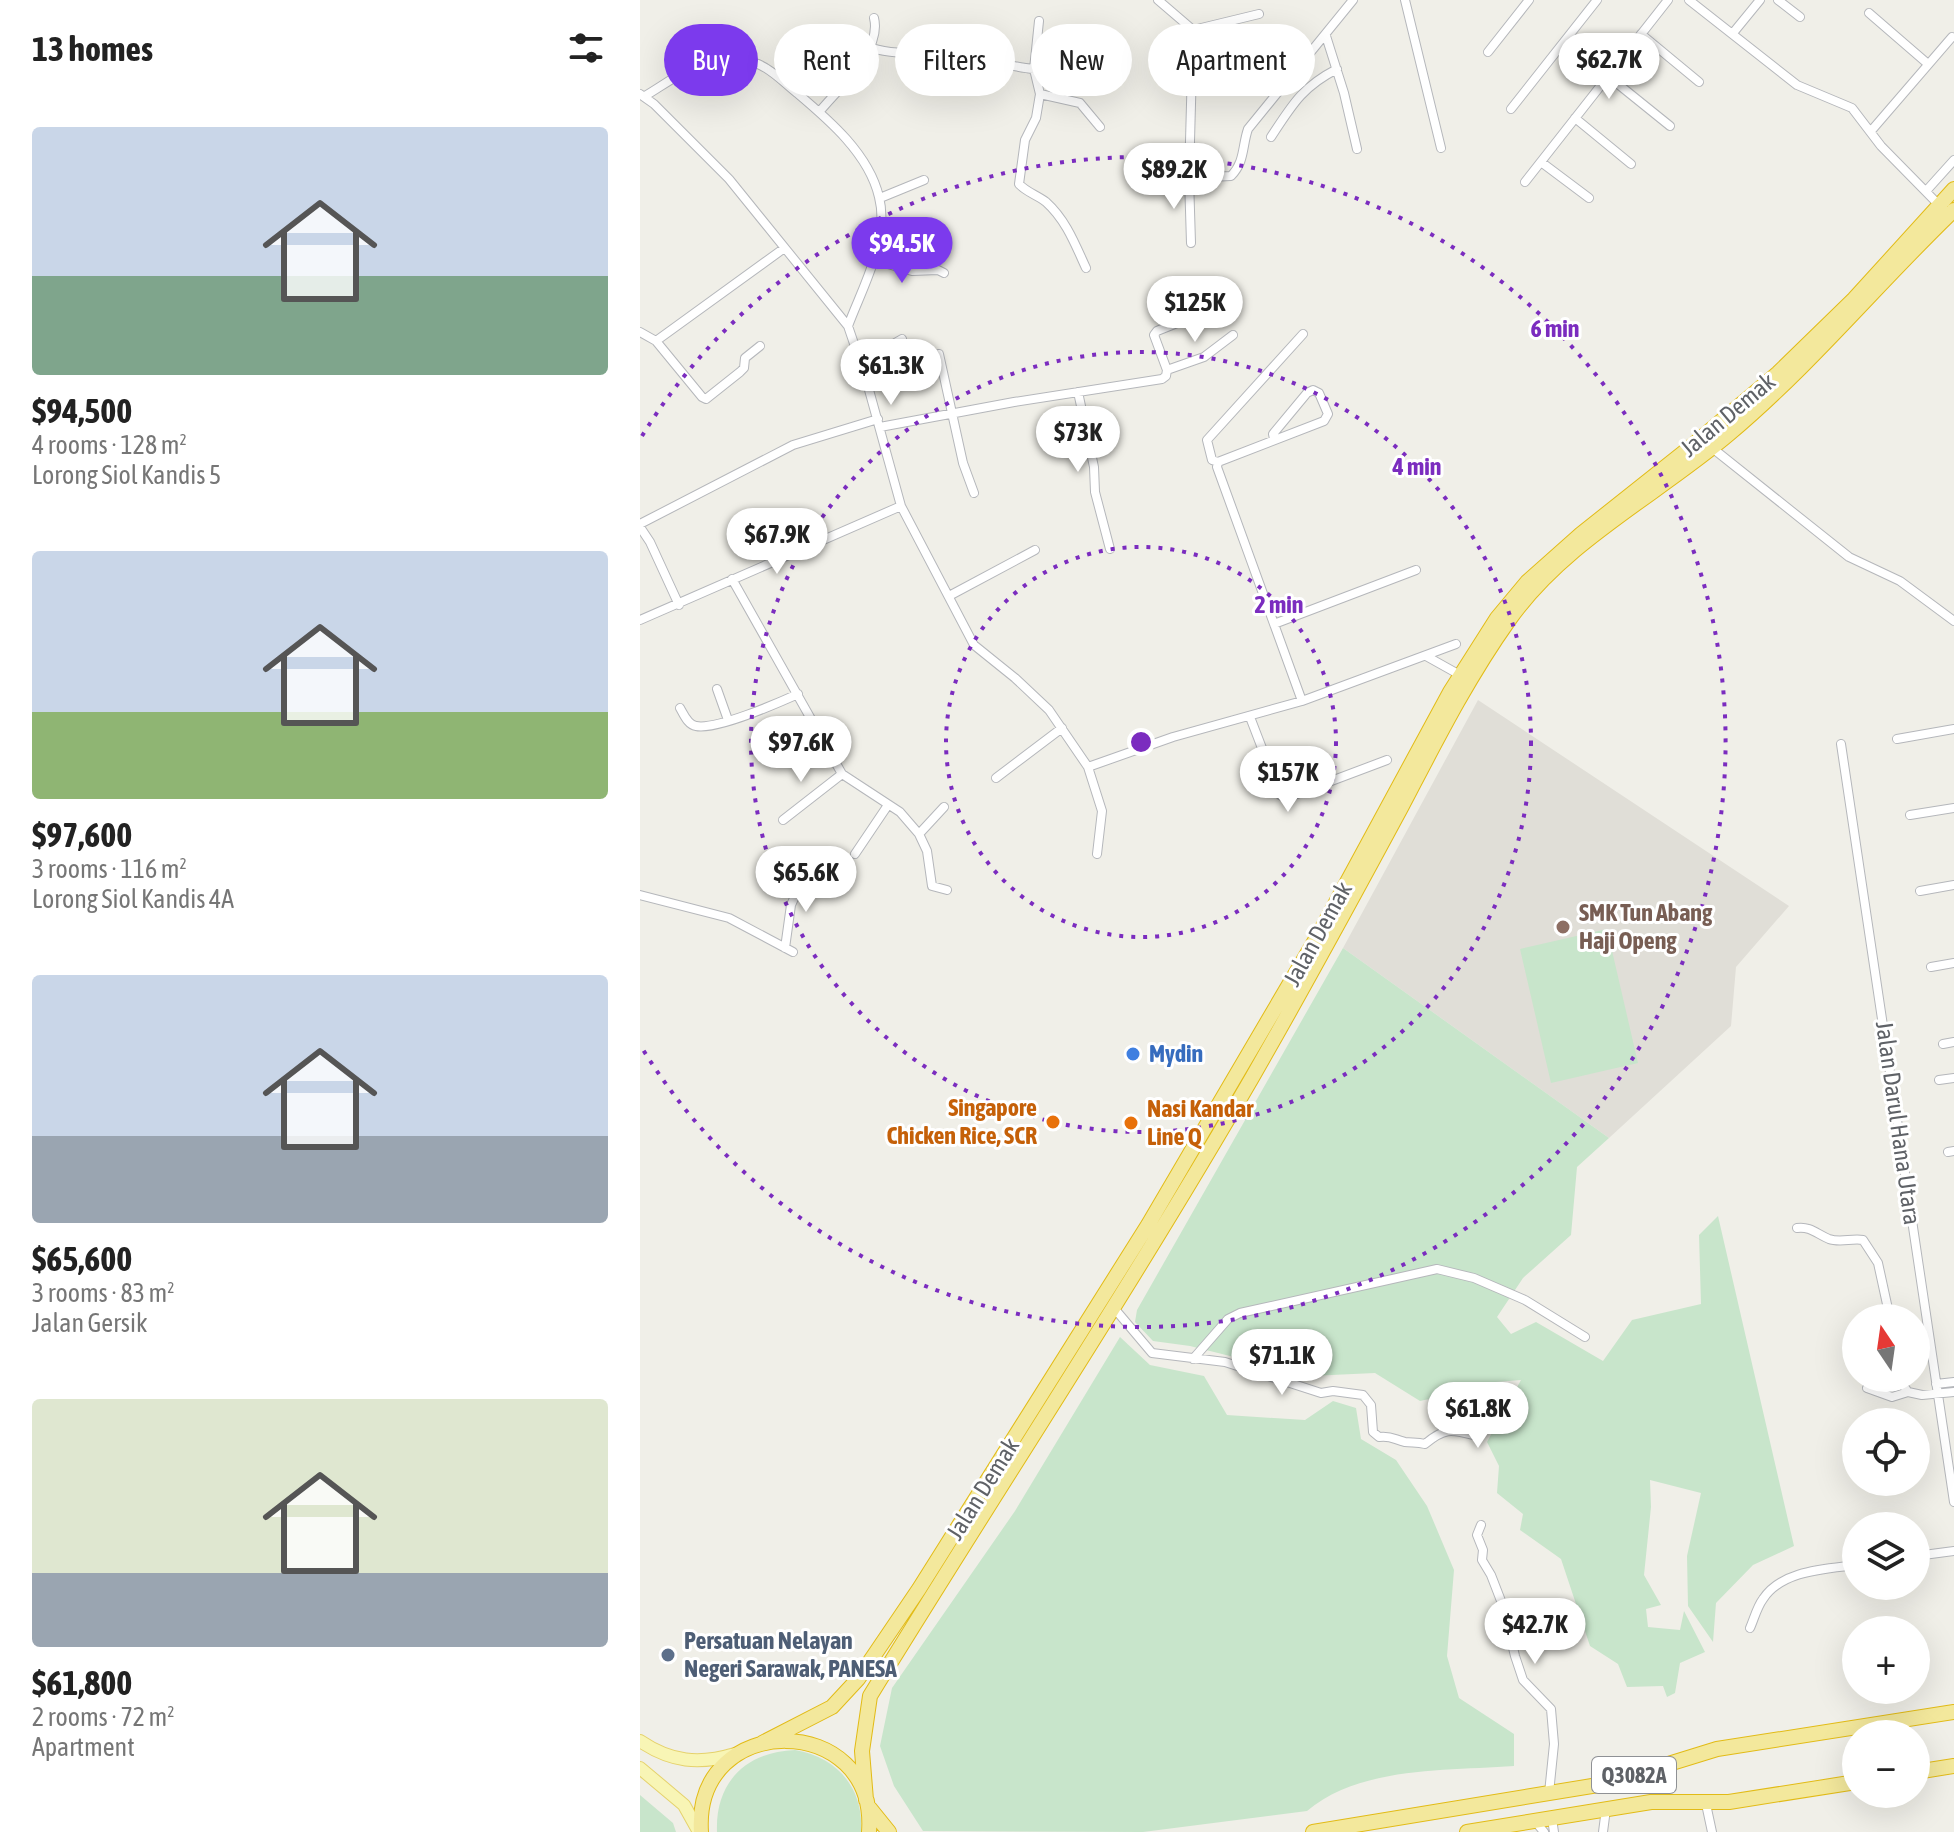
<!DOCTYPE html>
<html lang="en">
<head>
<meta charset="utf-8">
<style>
	:root { --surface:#fff; --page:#f6f6f6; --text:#222; --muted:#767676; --accent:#7c3aed }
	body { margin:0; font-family:"Asap Condensed",sans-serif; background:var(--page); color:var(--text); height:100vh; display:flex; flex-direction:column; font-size:30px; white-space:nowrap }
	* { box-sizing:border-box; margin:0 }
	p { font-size:26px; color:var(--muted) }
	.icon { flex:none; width:44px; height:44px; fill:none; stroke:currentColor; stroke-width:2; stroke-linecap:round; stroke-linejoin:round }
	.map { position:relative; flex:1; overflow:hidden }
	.details { display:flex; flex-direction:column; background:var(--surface); width:640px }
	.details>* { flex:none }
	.top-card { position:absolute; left:24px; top:24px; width:760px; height:72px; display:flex; gap:16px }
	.needle { width:52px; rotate:347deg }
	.controls { position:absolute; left:1202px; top:1304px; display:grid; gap:16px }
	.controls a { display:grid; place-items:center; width:88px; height:88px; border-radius:50%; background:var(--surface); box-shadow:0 8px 32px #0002; font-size:40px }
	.price { position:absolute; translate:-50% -68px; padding:0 18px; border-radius:28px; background:#fff; color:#222; font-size:26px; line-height:52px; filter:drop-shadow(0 2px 4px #0008) }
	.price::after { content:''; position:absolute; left:50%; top:48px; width:24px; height:18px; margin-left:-12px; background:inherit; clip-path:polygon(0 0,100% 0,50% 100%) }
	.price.on { background:var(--accent); color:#fff }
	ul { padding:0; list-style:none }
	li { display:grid; align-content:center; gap:16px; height:424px; padding:0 32px }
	li span { display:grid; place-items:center; height:248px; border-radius:8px; color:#555 }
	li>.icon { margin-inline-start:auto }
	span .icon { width:144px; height:144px; fill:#fffc; stroke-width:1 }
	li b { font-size:34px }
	h2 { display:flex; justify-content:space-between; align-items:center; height:96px; padding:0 32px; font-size:34px }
	.tag { padding:0 28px; border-radius:36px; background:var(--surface); box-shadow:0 8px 32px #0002; font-size:28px; line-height:72px }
	.tag.on { background:var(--accent); color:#fff }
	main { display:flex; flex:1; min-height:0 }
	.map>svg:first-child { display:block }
</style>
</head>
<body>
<main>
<section class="details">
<h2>13 homes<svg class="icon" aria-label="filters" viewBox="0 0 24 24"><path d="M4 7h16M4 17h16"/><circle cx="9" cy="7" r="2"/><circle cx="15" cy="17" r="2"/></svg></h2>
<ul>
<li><span style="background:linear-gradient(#c9d6e8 60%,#7fa58c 0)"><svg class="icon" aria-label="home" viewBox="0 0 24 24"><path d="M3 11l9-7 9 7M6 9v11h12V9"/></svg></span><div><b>$94,500</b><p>4 rooms · 128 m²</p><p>Lorong Siol Kandis 5</p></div></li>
<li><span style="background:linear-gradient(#c9d6e8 65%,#8fb573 0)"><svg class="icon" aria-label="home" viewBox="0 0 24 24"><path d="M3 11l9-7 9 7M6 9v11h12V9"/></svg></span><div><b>$97,600</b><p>3 rooms · 116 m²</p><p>Lorong Siol Kandis 4A</p></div></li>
<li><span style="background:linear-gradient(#c9d6e8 65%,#9aa5b1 0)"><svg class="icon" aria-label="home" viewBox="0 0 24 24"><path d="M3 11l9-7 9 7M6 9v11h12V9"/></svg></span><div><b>$65,600</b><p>3 rooms · 83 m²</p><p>Jalan Gersik</p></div></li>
<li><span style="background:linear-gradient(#dfe7d0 70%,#9aa5b1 0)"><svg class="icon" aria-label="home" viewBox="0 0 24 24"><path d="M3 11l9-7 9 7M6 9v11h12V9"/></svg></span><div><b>$61,800</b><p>2 rooms · 72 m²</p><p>Apartment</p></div></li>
</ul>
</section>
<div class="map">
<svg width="1314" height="1832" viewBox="0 0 1314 1832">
	<rect width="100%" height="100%" fill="#f0efe8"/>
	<path fill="#e0ded7" d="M838 700 1149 906 1096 967 1091 1026 969 1138 703 948Z"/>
	<path fill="#c8e5cb" d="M967 929 998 1063 911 1083 880 949Z
		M703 948 969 1138 937 1167 931 1235 883 1278 857 1317 871 1334 896 1322 963 1361 992 1320 1061 1304 1059 1235 1078 1216 1154 1546 1113 1565 1076 1603 1073 1642 1048 1606 1047 1556 1061 1493 1010 1480 1011 1507 1004 1575 1021 1605 1006 1609 1008 1627 1040 1630 1044 1611 1065 1652 1040 1663 1035 1693 1027 1697 1023 1686 987 1687 978 1664 950 1646 921 1559 880 1530 883 1514 857 1493 859 1466 847 1442 881 1380 843 1383 833 1404 819 1410 808 1395 780 1401 735 1373 670 1376 550 1346 513 1341 495 1322 497 1310Z
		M480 1337 510 1365 564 1376 587 1415 665 1420 693 1401 716 1408 721 1439 756 1460 787 1506 814 1570 807 1656 819 1698 874 1734V1766C807 1771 720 1766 667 1811L503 1832 283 1831 254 1786 240 1746 252 1688 375 1511Z
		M155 1750C197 1757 224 1788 221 1832H77C75 1782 106 1752 155 1750Z
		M0 1795 33 1823 36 1832H0Z"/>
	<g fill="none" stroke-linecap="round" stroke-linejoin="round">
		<defs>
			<path id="street" d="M518 0 553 30 619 14
				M765 0 801 148
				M1049 0 1157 85 1212 108 1241 146 1299 205
				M1138 0 1160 17
				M1229 13 1288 64
				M399 21 394 69H416L428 51 436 50
				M1093 33 1120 0
				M1001 34 1059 82
				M686 36 704 93 717 149
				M232 48C260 57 290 50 320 54 345 58 369 67 394 69L400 94 396 118 385 140 379 184C386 192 397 195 406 202 426 220 435 244 446 268
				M848 52 889 0
				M968 76 1030 126
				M0 94 14 104 89 179 208 326 226 379 261 506 334 645 375 678 409 710 448 767 462 811 457 854
				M400 94 440 103 460 127
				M5 96C27 83 55 61 82 59 92 58 108 60 118 64 133 70 144 83 157 93 189 120 229 154 239 197 250 240 222 288 208 326
				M871 109 957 0
				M180 111C200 87 242 50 234 18
				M935 118 991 164
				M1231 131 1312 37
				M631 137C652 105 662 87 697 69
				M901 162 949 198
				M549 178 591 176C605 162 602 146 608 129L713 0
				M885 182 1028 0
				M1287 190 1314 160
				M240 198 284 180
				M551 243 549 178 553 30
				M234 260 272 271 298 270 304 273
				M0 332 16 341 143 249
				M16 341 62 397 66 399 100 372 104 368 105 358 120 346
				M217 353 250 346 262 339
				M299 354 323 463 334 493
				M527 370 564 357 593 335
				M438 392 454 467 455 492 470 549
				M240 427 374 402 522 379 526 376 527 370 514 335 517 331 542 321
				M1071 447 1209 557 1260 581 1314 621
				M578 462 577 467 662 701
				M578 462 684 421 688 414 679 393 673 390 667 393 633 434 634 439
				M578 462 572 460 567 440 663 334
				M0 524 153 445 238 419
				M0 527 10 542 39 605
				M92 579 202 774 260 812 279 834 287 851 292 886 307 890
				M309 596 395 550
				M0 620 261 506
				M634 624 776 570
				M786 656 820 675
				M77 689 88 720
				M40 708C44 715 48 725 56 726 76 730 138 703 158 694
				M610 717 640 795 646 798 747 760
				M1257 739 1314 729
				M1201 744 1314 1502
				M448 767 533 737 662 701 816 644
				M356 778 422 728
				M1270 815 1314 808
				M143 820 202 774
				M279 834 304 807
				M215 854 248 805
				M1280 891 1314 885
				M0 895 89 918 153 952
				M145 948 151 905 165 874
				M1291 967 1314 963
				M1303 1044 1314 1042
				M1299 1080 1314 1078
				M1308 1152 1314 1151
				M1157 1228C1170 1226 1177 1234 1189 1239 1200 1243 1212 1238 1223 1240L1238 1263 1250 1318
				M474 1308 512 1353 585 1362 681 1393 693 1391 723 1395 731 1405 733 1432 739 1437C751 1435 755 1440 765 1442 772 1443 777 1442 785 1444 804 1428 811 1429 833 1435L841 1426 850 1405
				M553 1359 588 1319 600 1313 797 1269 834 1278 885 1300 945 1337
				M1258 1378 1268 1392
				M1296 1384 1314 1382
				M1227 1388 1252 1397 1268 1392 1282 1395 1314 1392
				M841 1525 837 1535 843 1550 842 1560 851 1575 863 1606 875 1656 883 1680 911 1709 914 1744 909 1793
				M1276 1556 1314 1551
				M1110 1628C1114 1619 1117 1607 1123 1599 1142 1570 1186 1569 1216 1565
				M1066 1804 1072 1832
				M912 1819 914 1832
				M895 1821 904 1832
				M963 1832 966 1809"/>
			<path id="primary" d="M0 1741C31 1762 59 1765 95 1754
				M0 1768 44 1805 59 1832"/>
			<path id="highway" d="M122 1743 192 1707 218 1679 279 1589 508 1225 680 932 810 692 857 618 887 582 941 534 1048 449 1138 373 1214 299 1314 189
				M1276 1772 1314 1766
				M226 1800 222 1751 230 1696C357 1489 491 1287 613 1076 664 987 713 897 762 806 795 743 827 679 869 620 925 541 1016 496 1089 434 1172 364 1237 284 1314 210
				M228 1806 249 1832
				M61 1832C53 1710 238 1711 229 1832
				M673 1832 964 1784 1077 1749 1314 1712
				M827 1832 1011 1802H1089L1216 1782"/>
		</defs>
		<use href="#street" stroke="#b5b7bb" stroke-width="10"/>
		<use href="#primary" stroke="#e5d26c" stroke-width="14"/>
		<use href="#highway" stroke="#e2bb16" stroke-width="16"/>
		<use href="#street" stroke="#fff" stroke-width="8"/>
		<use href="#primary" stroke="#f8f5b5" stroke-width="12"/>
		<use href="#highway" stroke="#f3e89c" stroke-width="14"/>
	</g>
	<g fill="none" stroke="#7b2cbf" stroke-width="4" stroke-dasharray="4 8">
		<circle cx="501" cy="742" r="195"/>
		<circle cx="501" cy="742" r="390"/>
		<path d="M2 436A585 585 0 1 1 2 1048"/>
	</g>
	<circle fill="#8d6e63" stroke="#fff" stroke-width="3" cx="923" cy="927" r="8"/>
	<circle fill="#3f7fe0" stroke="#fff" stroke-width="3" cx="493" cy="1054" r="8"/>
	<g fill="#e8710a" stroke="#fff" stroke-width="3">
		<circle cx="413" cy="1122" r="8"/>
		<circle cx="491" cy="1123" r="8"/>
	</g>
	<circle fill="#5c6f8a" stroke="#fff" stroke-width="3" cx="28" cy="1655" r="8"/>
	<g text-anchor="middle" stroke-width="6" stroke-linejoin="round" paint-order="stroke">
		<rect fill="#fff" stroke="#8f9195" stroke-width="2" x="952" y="1757" width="84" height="36" rx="6"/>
		<g font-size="22" font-weight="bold" fill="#5f6267">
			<text x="994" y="1783">Q3082A</text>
		</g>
		<g font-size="24" fill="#5f6267" stroke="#fff">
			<text transform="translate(1088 415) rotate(-40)" y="8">Jalan Demak</text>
			<text transform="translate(678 934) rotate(-61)" y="8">Jalan Demak</text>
			<text transform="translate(1258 1123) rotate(82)" y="8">Jalan Darul Hana Utara</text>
			<text transform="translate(343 1489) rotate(-58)" y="8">Jalan Demak</text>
		</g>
		<g font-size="24" font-weight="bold" fill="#785e54" stroke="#fff" text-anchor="start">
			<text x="939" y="921">SMK Tun Abang<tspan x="939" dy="28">Haji Openg</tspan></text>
		</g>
		<g font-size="24" font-weight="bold" fill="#366cbe" stroke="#fff" text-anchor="start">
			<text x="509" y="1062">Mydin</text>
		</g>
		<g font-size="24" font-weight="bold" fill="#c56008" stroke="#fff" text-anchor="end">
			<text x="397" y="1116">Singapore<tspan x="397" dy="28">Chicken Rice, SCR</tspan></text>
			<text x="507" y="1117" text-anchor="start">Nasi Kandar<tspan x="507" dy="28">Line Q</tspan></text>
		</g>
		<g font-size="24" font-weight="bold" fill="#4e5e75" stroke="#fff" text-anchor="start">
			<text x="44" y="1649">Persatuan Nelayan<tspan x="44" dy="28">Negeri Sarawak, PANESA</tspan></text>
		</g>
	</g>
	<circle cx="501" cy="742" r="12" fill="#7b2cbf" stroke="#fff" stroke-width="4"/>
	<g font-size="24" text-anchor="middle" font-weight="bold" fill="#7b2cbf" stroke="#fff" stroke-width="6" stroke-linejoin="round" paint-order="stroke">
		<text x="915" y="337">6 min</text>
		<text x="777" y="475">4 min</text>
		<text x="639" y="613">2 min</text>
	</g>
</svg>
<div class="controls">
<a><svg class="needle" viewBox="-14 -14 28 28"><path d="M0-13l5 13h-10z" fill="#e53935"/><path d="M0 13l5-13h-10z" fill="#767676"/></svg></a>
<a><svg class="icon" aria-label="locate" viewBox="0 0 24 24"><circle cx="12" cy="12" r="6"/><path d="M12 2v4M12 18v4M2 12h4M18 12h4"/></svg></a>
<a><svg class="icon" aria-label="layers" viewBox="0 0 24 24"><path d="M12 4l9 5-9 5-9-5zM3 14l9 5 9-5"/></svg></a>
<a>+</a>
<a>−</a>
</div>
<b class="price" style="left:969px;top:101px">$62.7K</b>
<b class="price" style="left:534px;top:211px">$89.2K</b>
<b class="price on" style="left:262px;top:285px">$94.5K</b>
<b class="price" style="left:555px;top:344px">$125K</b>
<b class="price" style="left:251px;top:407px">$61.3K</b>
<b class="price" style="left:438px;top:474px">$73K</b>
<b class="price" style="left:137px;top:576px">$67.9K</b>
<b class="price" style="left:161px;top:784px">$97.6K</b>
<b class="price" style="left:648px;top:814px">$157K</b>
<b class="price" style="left:166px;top:914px">$65.6K</b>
<b class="price" style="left:642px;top:1397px">$71.1K</b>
<b class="price" style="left:838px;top:1450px">$61.8K</b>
<b class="price" style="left:895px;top:1666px">$42.7K</b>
<div class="top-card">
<a class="tag on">Buy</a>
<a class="tag">Rent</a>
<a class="tag">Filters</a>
<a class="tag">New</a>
<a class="tag">Apartment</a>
</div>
</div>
</main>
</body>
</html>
